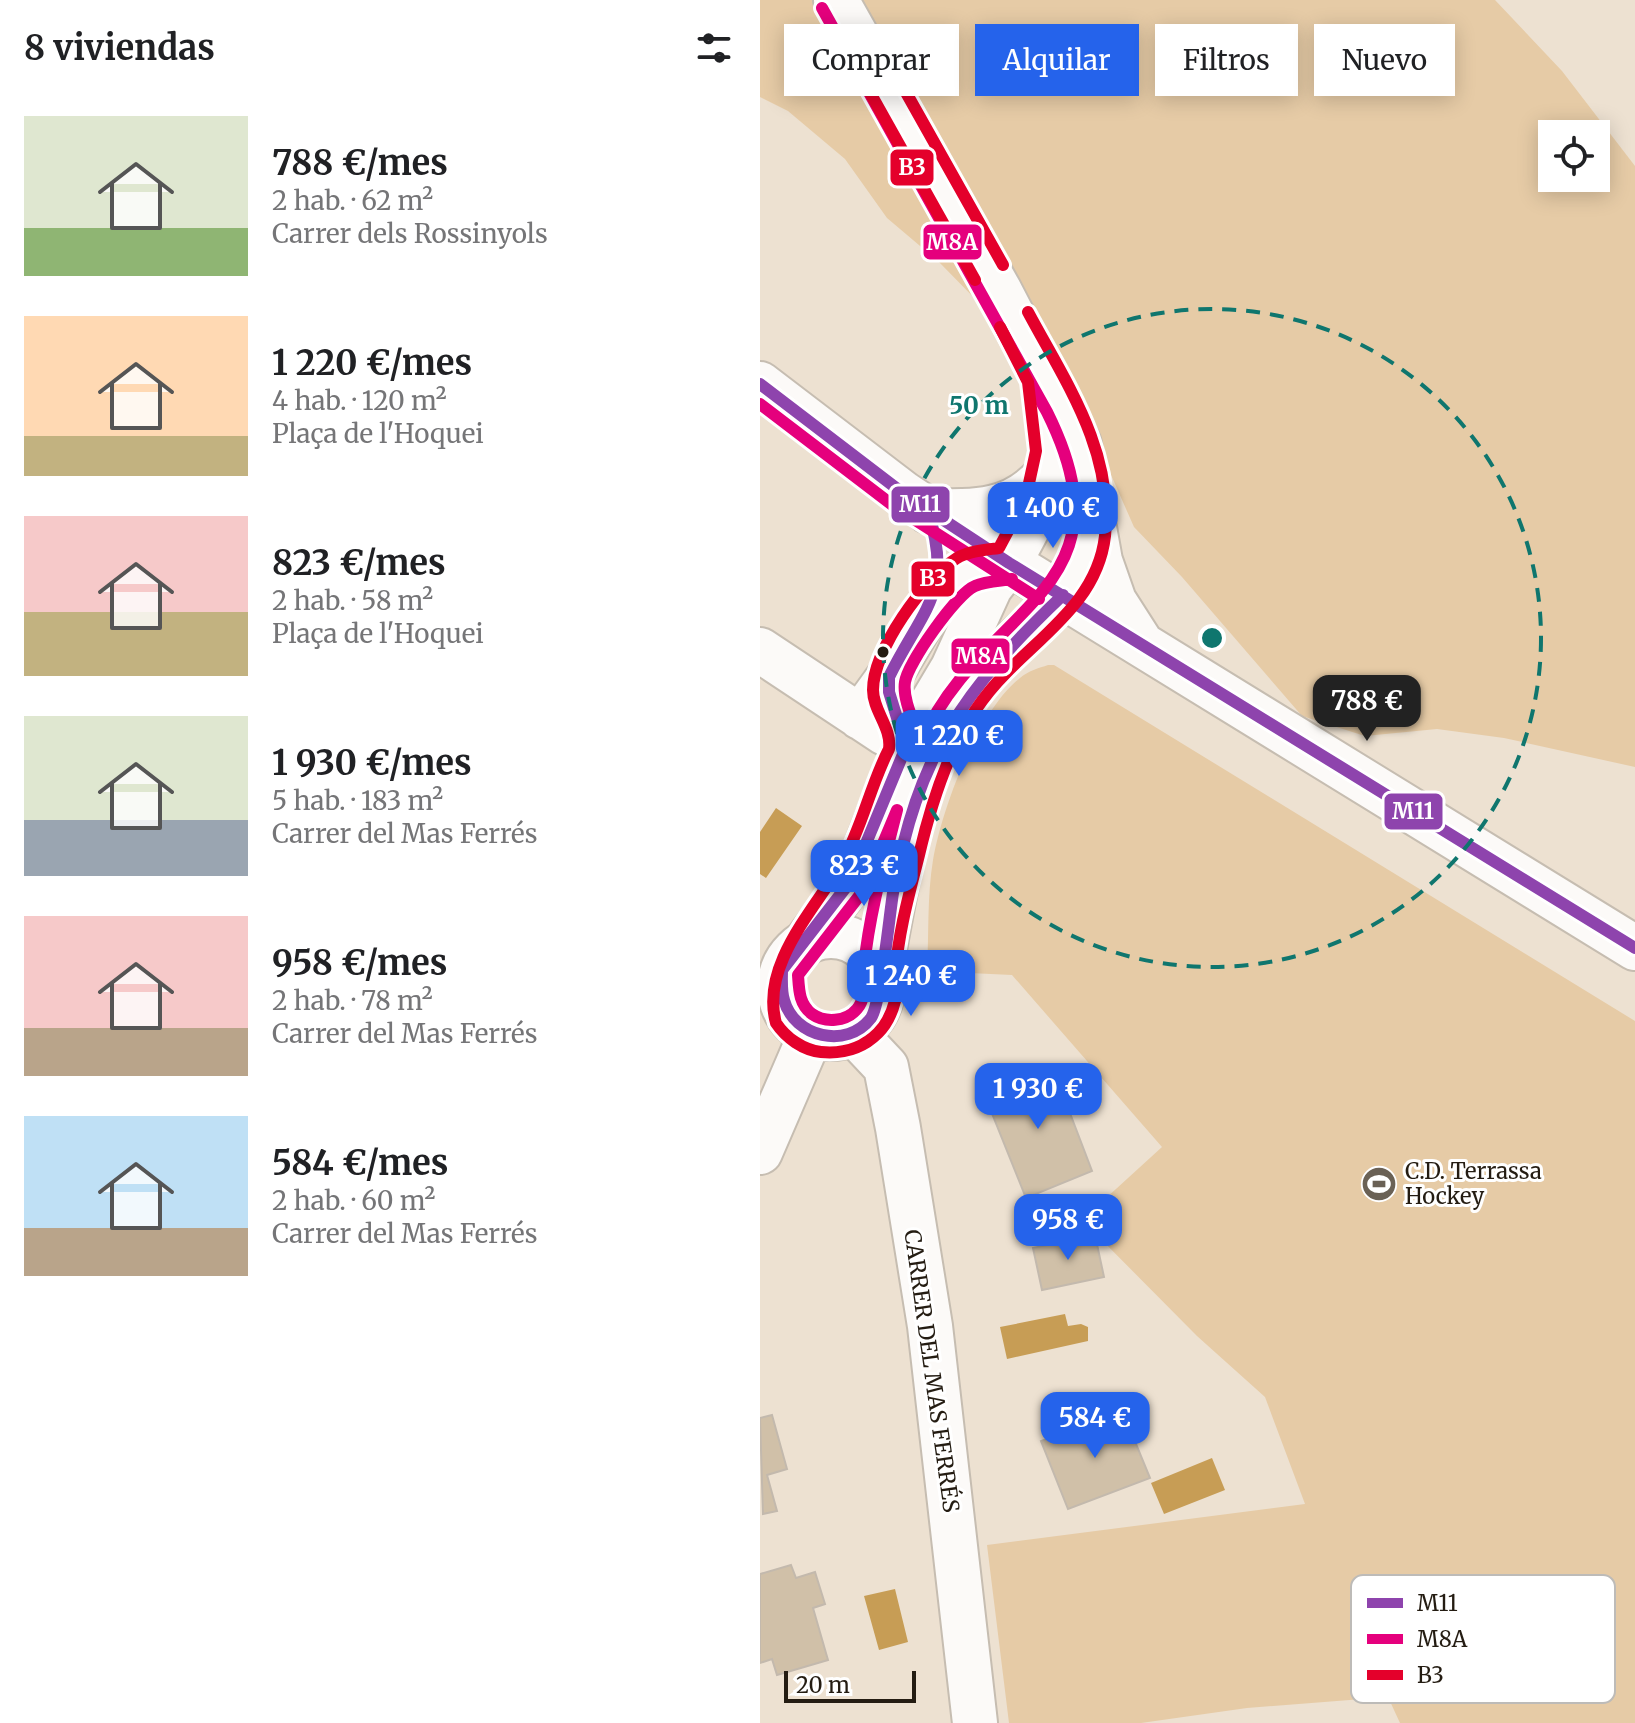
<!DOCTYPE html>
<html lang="es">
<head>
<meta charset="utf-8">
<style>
	:root { --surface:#fff; --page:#f6f6f6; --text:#202124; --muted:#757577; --accent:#2563eb }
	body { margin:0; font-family:Merriweather,serif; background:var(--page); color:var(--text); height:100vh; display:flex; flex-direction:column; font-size:30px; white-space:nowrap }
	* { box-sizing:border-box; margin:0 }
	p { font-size:26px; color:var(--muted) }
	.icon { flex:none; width:44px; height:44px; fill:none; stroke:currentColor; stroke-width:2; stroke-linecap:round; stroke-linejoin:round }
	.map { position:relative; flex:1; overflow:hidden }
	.drawer { display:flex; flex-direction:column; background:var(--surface); width:760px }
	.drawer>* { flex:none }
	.guide { position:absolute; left:24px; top:24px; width:730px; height:72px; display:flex; gap:16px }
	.tools { position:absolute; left:778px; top:120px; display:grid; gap:16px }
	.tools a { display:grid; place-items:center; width:72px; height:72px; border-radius:0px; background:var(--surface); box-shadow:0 4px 20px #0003; font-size:40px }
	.scale { position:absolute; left:24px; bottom:20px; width:132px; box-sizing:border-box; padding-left:8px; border:4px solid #241c12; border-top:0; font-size:22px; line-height:28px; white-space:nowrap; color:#241c12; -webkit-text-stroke:6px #fff; paint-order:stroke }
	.price { position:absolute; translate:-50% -68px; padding:0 18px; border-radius:16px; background:var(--accent); color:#fff; font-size:26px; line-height:52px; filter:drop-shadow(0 2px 4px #0008) }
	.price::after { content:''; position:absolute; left:50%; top:48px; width:24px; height:18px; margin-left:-12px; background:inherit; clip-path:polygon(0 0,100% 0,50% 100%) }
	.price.active { background:#222; color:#fff }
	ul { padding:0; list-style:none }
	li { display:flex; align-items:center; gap:24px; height:200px; padding:0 24px }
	li span { display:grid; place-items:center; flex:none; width:224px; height:160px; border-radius:0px; color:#555 }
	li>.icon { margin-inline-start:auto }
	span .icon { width:96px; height:96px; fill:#fffc; stroke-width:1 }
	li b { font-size:34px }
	h2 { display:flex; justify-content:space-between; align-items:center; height:96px; padding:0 24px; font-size:34px }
	.pill { padding:0 28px; border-radius:0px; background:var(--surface); box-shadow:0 4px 20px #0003; font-size:28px; line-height:72px }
	.pill.active { background:var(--accent); color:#fff }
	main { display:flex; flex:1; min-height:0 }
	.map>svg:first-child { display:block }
</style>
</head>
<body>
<main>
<section class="drawer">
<h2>8 viviendas<svg class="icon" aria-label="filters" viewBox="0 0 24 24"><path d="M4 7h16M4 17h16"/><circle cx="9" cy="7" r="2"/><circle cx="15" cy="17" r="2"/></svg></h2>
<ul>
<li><span style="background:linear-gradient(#dfe7d0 70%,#8fb573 0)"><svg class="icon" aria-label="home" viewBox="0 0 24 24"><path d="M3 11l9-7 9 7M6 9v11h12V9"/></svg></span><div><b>788 €/mes</b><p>2 hab. · 62 m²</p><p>Carrer dels Rossinyols</p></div></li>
<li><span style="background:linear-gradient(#ffd9b3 75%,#c2b280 0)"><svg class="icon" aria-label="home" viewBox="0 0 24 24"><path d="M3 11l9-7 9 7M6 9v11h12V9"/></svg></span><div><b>1 220 €/mes</b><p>4 hab. · 120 m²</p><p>Plaça de l'Hoquei</p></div></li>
<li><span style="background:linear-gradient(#f6c9c9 60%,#c2b280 0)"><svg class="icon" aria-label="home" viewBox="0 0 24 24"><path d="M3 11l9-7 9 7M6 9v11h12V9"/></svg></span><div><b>823 €/mes</b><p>2 hab. · 58 m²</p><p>Plaça de l'Hoquei</p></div></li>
<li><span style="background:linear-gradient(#dfe7d0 65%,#9aa5b1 0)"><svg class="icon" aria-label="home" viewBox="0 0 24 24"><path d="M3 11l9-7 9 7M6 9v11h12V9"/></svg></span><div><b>1 930 €/mes</b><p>5 hab. · 183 m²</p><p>Carrer del Mas Ferrés</p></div></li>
<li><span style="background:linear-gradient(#f6c9c9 70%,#b9a48a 0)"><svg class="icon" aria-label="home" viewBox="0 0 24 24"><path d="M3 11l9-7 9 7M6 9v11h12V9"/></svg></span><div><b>958 €/mes</b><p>2 hab. · 78 m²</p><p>Carrer del Mas Ferrés</p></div></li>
<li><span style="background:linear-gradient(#bfe0f5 70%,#b9a48a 0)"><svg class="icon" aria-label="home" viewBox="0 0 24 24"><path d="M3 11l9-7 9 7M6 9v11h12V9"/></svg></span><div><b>584 €/mes</b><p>2 hab. · 60 m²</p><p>Carrer del Mas Ferrés</p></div></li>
</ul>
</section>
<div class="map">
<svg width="875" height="1723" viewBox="0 0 875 1723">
	<rect width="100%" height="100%" fill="#ede1d1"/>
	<path fill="#e6cba6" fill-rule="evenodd" d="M0 0H735L802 71 875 166V767L744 738 677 729 605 736 542 716 422 577 374 527 321 407 179 262 127 218 85 159 28 111 0 97ZM792 134H836V178H792Z
		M288 665H294L875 1021V1723H640L628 1697 487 1708 381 1723H249L227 1545 545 1504 505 1397 437 1336 322 1220 402 1147 252 975 167 971C169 935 167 896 173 860 182 808 218 711 260 678 268 671 279 668 288 665Z"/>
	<path fill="#c79d55" d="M16 808 42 826 6 878 0 874V832Z
		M305 1314 308 1326 321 1324 328 1327V1341L247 1359 240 1327Z
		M452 1458 465 1490 404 1514 391 1483Z
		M135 1589 148 1642 119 1650 104 1596Z"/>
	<path fill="#d0c0a8" stroke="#c3b9ad" stroke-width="2" d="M292 1066 332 1171 266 1198 223 1091Z
		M335 1235 344 1277 282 1290 273 1248Z
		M362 1410 390 1478 308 1509 281 1441Z
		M12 1415 27 1469 7 1475 17 1511 3 1514 0 1418Z
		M31 1565 36 1578 55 1572 65 1604 53 1608 68 1660 17 1675 12 1659 0 1663V1574Z"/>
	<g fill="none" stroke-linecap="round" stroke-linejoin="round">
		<defs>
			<path id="minor" d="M76 0 239 290 319 444 340 561 354 601 379 640
				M0 384 144 494 249 563 875 948
				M168 511C216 512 254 513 287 474
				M0 650 125 733
				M100 717 129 677 167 613 194 581 208 571 249 563
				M20 987a51 51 0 1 1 102 0a51 51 0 1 1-102 0Z
				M47 941 80 897 100 863 146 747 193 668 230 587 249 563 281 503 292 452 287 400
				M120 969C142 861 149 770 219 679 249 640 294 615 318 572
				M94 1033 126 1067 138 1128 170 1326 215 1723
				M0 1152 51 1034"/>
		</defs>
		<use href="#minor" stroke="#c6bdb1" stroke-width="48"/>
		<use href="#minor" stroke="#fcfaf8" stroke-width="44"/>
		<defs>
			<path id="bus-1" d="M0 384 144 494 249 563 875 948
				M168 511C194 593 163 608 129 677V692L146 747 90 882 22 970C22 979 21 991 24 1000 34 1037 87 1050 111 1018 121 1003 129 918 133 893 157 756 203 690 303 595"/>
			<path id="bus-2" d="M62 8 287 412C378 595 220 604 161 743 156 726 142 700 145 682 148 663 196 594 215 586 226 581 240 581 252 579
				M0 404 135 507 279 599
				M137 810C124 861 109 915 104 967 103 982 107 997 97 1009 86 1022 65 1023 52 1014 39 1004 39 990 38 975L103 891Z"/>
			<path id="bus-3" d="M116 39 243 265
				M89 55 215 280
				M240 327 268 382 276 451 266 497 239 548C225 550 209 551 197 558 164 579 113 650 113 690 113 711 132 728 129 749 110 786 102 828 82 863 55 909 0 965 16 1023 26 1038 43 1050 61 1052 82 1054 102 1049 118 1033 126 1025 132 1013 135 1001 137 991 136 981 136 970 138 933 150 891 159 855 167 821 177 787 191 755 204 725 223 696 246 673 286 632 338 598 345 536 354 451 306 383 268 312"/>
		</defs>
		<use href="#bus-1" stroke="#fff" stroke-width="18"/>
		<use href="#bus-2" stroke="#fff" stroke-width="18"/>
		<use href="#bus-3" stroke="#fff" stroke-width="18"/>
		<use href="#bus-1" stroke="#8e44ad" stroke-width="12"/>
		<use href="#bus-2" stroke="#e5007d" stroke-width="12"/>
		<use href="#bus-3" stroke="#e4002b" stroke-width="12"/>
	</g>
	<circle fill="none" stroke="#0f766e" stroke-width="4" stroke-dasharray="14 10" cx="452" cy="638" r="329"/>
	<defs>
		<symbol id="stadium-disc" viewBox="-11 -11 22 22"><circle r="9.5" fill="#6a6155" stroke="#fff"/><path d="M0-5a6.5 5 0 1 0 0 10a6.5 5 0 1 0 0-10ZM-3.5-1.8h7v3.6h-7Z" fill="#fff"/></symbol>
	</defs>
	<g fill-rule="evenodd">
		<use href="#stadium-disc" x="599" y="1164" width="40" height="40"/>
	</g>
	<circle fill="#241c12" stroke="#fff" stroke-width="3" cx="123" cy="652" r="7"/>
	<g text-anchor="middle" stroke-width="6" stroke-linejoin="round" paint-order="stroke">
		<g font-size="22" fill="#241c12" stroke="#fff" text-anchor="start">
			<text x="645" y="1179">C.D. Terrassa<tspan x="645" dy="25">Hockey</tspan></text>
		</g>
		<g font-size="22" fill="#241c12" stroke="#fff">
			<text transform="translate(172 1371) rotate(82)" y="8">CARRER DEL MAS FERRÉS</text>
		</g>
	</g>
	<rect x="591" y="1575" width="264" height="128" rx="12" fill="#fff" stroke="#bdbbb8" stroke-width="2"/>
	<rect x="607" y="1598" width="36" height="10" fill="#8e44ad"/>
	<rect x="607" y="1634" width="36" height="10" fill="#e5007d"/>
	<rect x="607" y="1670" width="36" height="10" fill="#e4002b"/>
	<g font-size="22" fill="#241c12">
		<text x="657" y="1611">M11</text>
		<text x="657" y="1647">M8A</text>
		<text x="657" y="1683">B3</text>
	</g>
	<circle cx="452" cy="638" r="12" fill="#0f766e" stroke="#fff" stroke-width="4"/>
	<g font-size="24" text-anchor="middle" font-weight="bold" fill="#0f766e" stroke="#fff" stroke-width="6" stroke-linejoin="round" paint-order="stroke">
		<text x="219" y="414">50 m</text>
	</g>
	<g stroke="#fff" stroke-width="3">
		<rect x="129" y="148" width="46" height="39" rx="8" fill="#e4002b"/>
		<rect x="162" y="223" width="61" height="38" rx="8" fill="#e5007d"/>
		<rect x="130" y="485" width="61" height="39" rx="8" fill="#8e44ad"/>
		<rect x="150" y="560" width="46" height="38" rx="8" fill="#e4002b"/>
		<rect x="190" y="637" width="61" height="38" rx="8" fill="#e5007d"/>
		<rect x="623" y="792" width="61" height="39" rx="8" fill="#8e44ad"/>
	</g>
	<g font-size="22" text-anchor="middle" font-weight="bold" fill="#fff">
		<text x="152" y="175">B3</text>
		<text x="192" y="250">M8A</text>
		<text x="160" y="512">M11</text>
		<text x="173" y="586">B3</text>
		<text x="221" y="664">M8A</text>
		<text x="653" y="819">M11</text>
	</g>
</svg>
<div class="tools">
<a><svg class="icon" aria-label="locate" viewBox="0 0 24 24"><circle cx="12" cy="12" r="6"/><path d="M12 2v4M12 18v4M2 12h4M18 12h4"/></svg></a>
</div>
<div class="scale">20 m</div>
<b class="price" style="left:293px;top:550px">1 400 €</b>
<b class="price active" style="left:607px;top:743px">788 €</b>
<b class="price" style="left:199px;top:778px">1 220 €</b>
<b class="price" style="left:104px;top:908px">823 €</b>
<b class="price" style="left:151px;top:1018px">1 240 €</b>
<b class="price" style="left:278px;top:1131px">1 930 €</b>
<b class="price" style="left:308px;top:1262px">958 €</b>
<b class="price" style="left:335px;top:1460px">584 €</b>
<div class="guide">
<a class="pill">Comprar</a>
<a class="pill active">Alquilar</a>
<a class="pill">Filtros</a>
<a class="pill">Nuevo</a>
</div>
</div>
</main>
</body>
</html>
